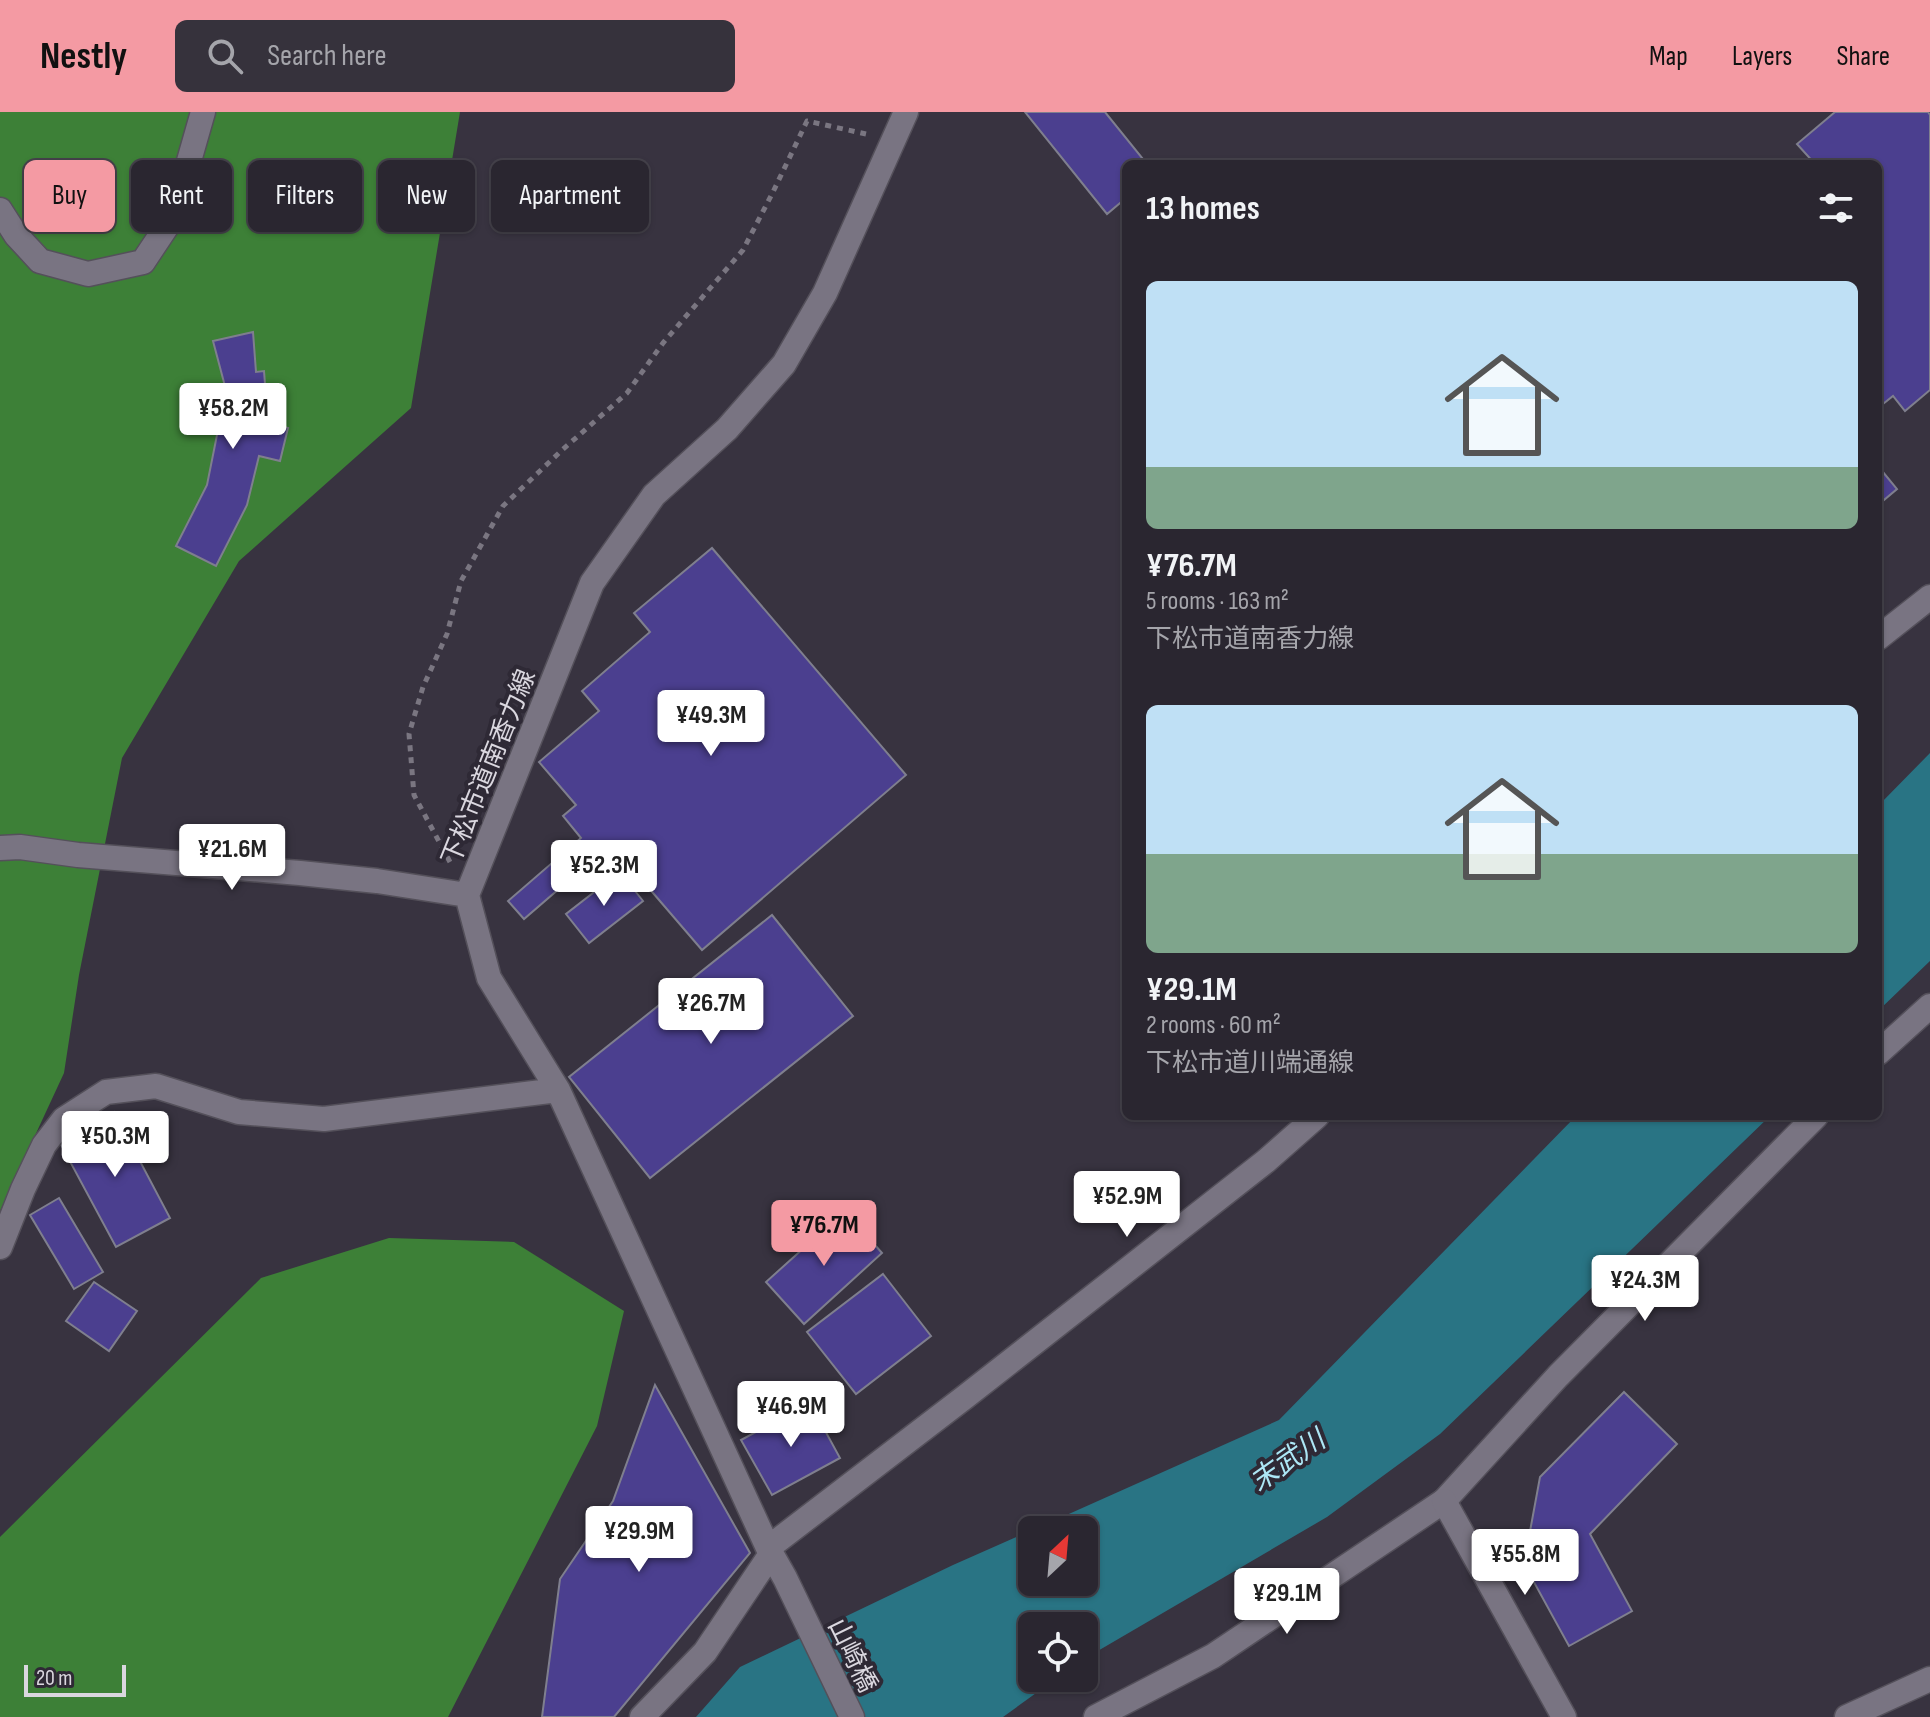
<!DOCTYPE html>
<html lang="en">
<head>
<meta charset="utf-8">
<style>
	:root { --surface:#2a2630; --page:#36323c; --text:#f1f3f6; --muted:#a5a5ab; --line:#46434c; --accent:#f49aa3 }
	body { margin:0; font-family:"Sofia Sans Condensed","Noto Sans JP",sans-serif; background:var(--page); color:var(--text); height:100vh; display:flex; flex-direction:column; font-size:30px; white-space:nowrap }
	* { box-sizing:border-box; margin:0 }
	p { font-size:26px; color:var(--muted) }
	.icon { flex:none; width:44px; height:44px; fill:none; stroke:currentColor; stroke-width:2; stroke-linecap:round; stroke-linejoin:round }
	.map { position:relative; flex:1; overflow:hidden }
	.panel { position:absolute; left:1122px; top:48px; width:760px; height:960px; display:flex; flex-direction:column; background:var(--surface); border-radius:12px; box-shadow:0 2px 6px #0004,0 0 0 2px var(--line) }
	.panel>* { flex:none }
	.top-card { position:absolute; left:24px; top:48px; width:760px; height:72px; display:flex; gap:16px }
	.needle { width:52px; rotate:26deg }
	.buttons { position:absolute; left:1018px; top:1404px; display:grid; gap:16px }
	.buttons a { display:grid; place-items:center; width:80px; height:80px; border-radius:12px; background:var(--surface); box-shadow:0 2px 6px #0004,0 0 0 2px var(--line); font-size:40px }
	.scale { position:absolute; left:24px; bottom:20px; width:102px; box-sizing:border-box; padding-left:8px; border:4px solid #dad7df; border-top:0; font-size:22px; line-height:28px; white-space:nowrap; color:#dad7df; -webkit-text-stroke:6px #2e2935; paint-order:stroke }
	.price { position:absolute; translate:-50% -68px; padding:0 18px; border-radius:8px; background:#fff; color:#222; font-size:26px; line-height:52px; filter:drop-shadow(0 2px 4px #0008) }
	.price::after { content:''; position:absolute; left:50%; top:48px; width:24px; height:18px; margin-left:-12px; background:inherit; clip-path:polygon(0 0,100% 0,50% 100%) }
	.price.selected { background:var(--accent); color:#111 }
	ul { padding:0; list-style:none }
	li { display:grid; align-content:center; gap:16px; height:424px; padding:0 24px }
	li span { display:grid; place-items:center; height:248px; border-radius:12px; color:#555 }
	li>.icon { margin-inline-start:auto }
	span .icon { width:144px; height:144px; fill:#fffc; stroke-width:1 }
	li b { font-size:34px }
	h2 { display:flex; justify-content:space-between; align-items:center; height:96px; padding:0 24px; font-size:34px }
	.chip { padding:0 28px; border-radius:12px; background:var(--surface); box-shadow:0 2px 6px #0004,0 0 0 2px var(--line); font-size:28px; line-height:72px }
	.chip.selected { background:var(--accent); color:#111 }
	header { display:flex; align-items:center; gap:48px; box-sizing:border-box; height:112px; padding:0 40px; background:var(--accent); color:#111 }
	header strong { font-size:38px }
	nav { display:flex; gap:44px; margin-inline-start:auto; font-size:28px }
	.search { width:560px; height:72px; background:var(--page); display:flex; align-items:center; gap:20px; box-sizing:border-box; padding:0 28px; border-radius:12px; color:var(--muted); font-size:30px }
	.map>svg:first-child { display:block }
</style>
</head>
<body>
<header>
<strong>Nestly</strong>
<div class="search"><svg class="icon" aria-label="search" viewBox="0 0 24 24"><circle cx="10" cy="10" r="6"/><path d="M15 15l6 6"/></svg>Search here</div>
<nav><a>Map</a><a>Layers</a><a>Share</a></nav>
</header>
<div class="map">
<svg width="1930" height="1605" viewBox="0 0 1930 1605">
	<rect width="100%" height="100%" fill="#383340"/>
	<path fill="#3d8037" d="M0 0H460L411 296 239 449 122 646 79 863 64 961 0 1099Z
		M389 1126 514 1130 624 1199 597 1314 448 1605H0V1425L261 1166Z"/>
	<path fill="#297484" d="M1930 641V849L1878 899V694Z
		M1576 1004H1770L1440 1322 1327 1405 1084 1547V1514H1032V1566H1057L1003 1605H696L740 1555 953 1453 1032 1418V1470H1084V1418H1033L1279 1308Z"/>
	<path fill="#4b3f8f" stroke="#7f7f8e" stroke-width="2" d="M1025 0H1105L1147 52H1126V86L1107 102Z
		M1835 0H1928L1930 3V278L1905 299 1893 284 1878 296V52H1815L1797 32Z
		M253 220 256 260 264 259 268 311 288 316 280 349 259 344 247 393 216 454 176 434 207 373 226 278 213 229Z
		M1878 354 1897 377 1878 393Z
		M712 436 906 663 702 838 611 732 524 807 508 789 581 726 563 704 576 693 539 650 599 599 582 579 650 520 634 501Z
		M620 760 643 789 589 831 566 802Z
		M772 803 853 904 650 1066 569 965Z
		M114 1000 170 1106 116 1135 59 1029Z
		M59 1086 103 1160 74 1177 30 1103Z
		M845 1099 882 1141 804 1212 766 1170Z
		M883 1162 931 1224 856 1282 807 1220Z
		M94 1170 137 1199 109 1239 66 1209Z
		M655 1273 750 1441 614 1605H542L560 1467 613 1389Z
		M1624 1280 1677 1332 1590 1422 1632 1499 1569 1534 1524 1452 1540 1365Z
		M810 1291 840 1346 772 1383 741 1328Z"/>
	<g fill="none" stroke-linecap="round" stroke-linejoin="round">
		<defs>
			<path id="street" d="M1878 526 1930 485
				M0 736 20 735 78 743 300 761 377 769 467 783
				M1878 941 1930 894
				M0 1135 23 1077 44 1033 64 1007 106 980 156 974 239 1000 324 1007 558 978
				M768 1436 965 1285 1266 1049 1317 1004
				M642 1605 705 1540 771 1442
				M852 1605 785 1466 768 1436 558 978 489 866 467 783 592 471 654 383 727 317 784 252 825 181 906 0
				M1096 1605 1213 1544 1444 1389 1558 1264 1816 1004
				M1847 1605 1930 1567"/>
			<path id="secondary" d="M0 98 16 123 40 149 88 162 143 150 173 105 203 0
				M1444 1389 1564 1605"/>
		</defs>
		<use href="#street" stroke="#54505a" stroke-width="27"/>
		<use href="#secondary" stroke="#54505a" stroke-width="27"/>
		<path stroke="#7a7681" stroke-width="5" stroke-dasharray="6 6" stroke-linecap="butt" d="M450 750 414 683 409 622 423 575 447 522 461 469 503 394 561 339 627 281 663 231 743 138 773 80 807 9 866 22"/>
		<use href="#street" stroke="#797482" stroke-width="24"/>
		<use href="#secondary" stroke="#797482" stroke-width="24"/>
	</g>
	<g text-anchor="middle" stroke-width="8" stroke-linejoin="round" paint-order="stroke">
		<g font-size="26" fill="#dad7df" stroke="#2e2935">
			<text transform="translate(488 655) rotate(-68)" y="9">下松市道南香力線</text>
			<text transform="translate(853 1543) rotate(64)" y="9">山崎橋</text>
		</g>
		<g font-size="28" font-style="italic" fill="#ade7f6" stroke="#2e2935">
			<text transform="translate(1287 1348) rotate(-35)" y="10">末武川</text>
		</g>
	</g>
</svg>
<div class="buttons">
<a><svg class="needle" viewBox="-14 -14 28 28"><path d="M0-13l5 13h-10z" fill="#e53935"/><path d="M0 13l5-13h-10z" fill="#a5a5ab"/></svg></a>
<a><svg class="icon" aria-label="locate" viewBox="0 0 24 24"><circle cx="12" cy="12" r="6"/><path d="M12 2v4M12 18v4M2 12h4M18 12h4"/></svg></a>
</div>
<div class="scale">20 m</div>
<b class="price" style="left:233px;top:339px">¥58.2M</b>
<b class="price" style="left:711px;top:646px">¥49.3M</b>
<b class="price" style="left:232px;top:780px">¥21.6M</b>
<b class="price" style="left:604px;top:796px">¥52.3M</b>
<b class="price" style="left:711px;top:934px">¥26.7M</b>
<b class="price" style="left:115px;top:1067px">¥50.3M</b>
<b class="price" style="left:1127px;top:1127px">¥52.9M</b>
<b class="price selected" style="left:824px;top:1156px">¥76.7M</b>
<b class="price" style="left:1645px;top:1211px">¥24.3M</b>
<b class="price" style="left:791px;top:1337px">¥46.9M</b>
<b class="price" style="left:639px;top:1462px">¥29.9M</b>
<b class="price" style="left:1525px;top:1485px">¥55.8M</b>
<b class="price" style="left:1287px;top:1524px">¥29.1M</b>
<div class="top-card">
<a class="chip selected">Buy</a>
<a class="chip">Rent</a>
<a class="chip">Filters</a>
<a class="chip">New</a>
<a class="chip">Apartment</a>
</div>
<section class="panel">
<h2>13 homes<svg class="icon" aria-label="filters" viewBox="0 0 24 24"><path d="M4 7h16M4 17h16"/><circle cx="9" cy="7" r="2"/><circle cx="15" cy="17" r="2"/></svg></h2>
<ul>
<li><span style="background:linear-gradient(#bfe0f5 75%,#7fa58c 0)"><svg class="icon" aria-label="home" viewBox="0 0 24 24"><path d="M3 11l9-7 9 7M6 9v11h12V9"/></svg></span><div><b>¥76.7M</b><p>5 rooms · 163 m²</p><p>下松市道南香力線</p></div></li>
<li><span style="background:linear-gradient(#bfe0f5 60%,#7fa58c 0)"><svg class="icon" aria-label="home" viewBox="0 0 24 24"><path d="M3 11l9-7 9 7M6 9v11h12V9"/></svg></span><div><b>¥29.1M</b><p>2 rooms · 60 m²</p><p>下松市道川端通線</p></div></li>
</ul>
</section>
</div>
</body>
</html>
